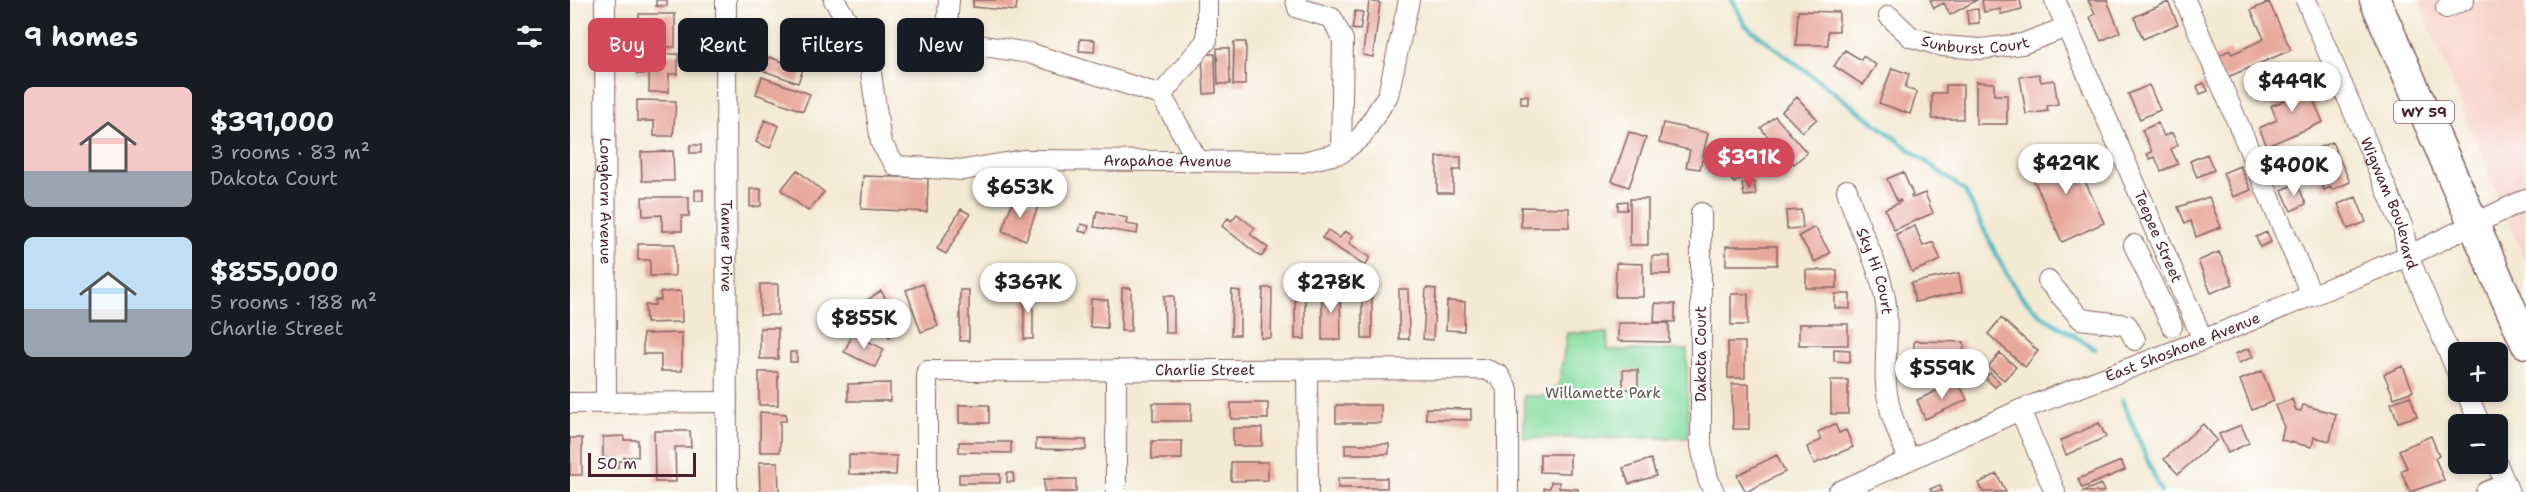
<!DOCTYPE html>
<html lang="en">
<head>
<meta charset="utf-8">
<style>
	:root { --surface:#171b24; --page:#242831; --text:#f1f3f6; --muted:#9ea1a6; --accent:#d1495b }
	body { margin:0; font-family:"Shantell Sans",sans-serif; background:var(--page); color:var(--text); height:100vh; display:flex; flex-direction:column; font-size:22px; white-space:nowrap }
	* { box-sizing:border-box; margin:0 }
	p { font-size:20px; color:var(--muted) }
	.icon { flex:none; width:33px; height:33px; fill:none; stroke:currentColor; stroke-width:2; stroke-linecap:round; stroke-linejoin:round }
	.map { position:relative; flex:1; overflow:hidden }
	.details { display:flex; flex-direction:column; background:var(--surface); width:570px }
	.details>* { flex:none }
	.guide { position:absolute; left:18px; top:18px; width:570px; height:54px; display:flex; gap:12px }
	.controls { position:absolute; left:1878px; top:342px; display:grid; gap:12px }
	.controls a { display:grid; place-items:center; width:60px; height:60px; border-radius:9px; background:var(--surface); box-shadow:0 3px 9px #0003; font-size:30px }
	.scale { position:absolute; left:18px; bottom:15px; width:108px; box-sizing:border-box; padding-left:6px; border:3px solid #4a1f2b; border-top:0; font-size:16px; line-height:21px; white-space:nowrap; color:#4a1f2b; -webkit-text-stroke:4px #fff; paint-order:stroke }
	.price { position:absolute; translate:-50% -51px; padding:0 14px; border-radius:21px; background:#fff; color:#222; font-size:20px; line-height:39px; filter:drop-shadow(0 2px 3px #0008) }
	.price::after { content:''; position:absolute; left:50%; top:36px; width:18px; height:14px; margin-left:-9px; background:inherit; clip-path:polygon(0 0,100% 0,50% 100%) }
	.price.selected { background:var(--accent); color:#fff }
	ul { padding:0; list-style:none }
	li { display:flex; align-items:center; gap:18px; height:150px; padding:0 24px }
	li span { display:grid; place-items:center; flex:none; width:168px; height:120px; border-radius:9px; color:#555 }
	li>.icon { margin-inline-start:auto }
	span .icon { width:72px; height:72px; fill:#fffc; stroke-width:1 }
	li b { font-size:26px }
	h2 { display:flex; justify-content:space-between; align-items:center; height:72px; padding:0 24px; font-size:26px }
	.tag { padding:0 21px; border-radius:9px; background:var(--surface); box-shadow:0 3px 9px #0003; font-size:21px; line-height:54px }
	.tag.selected { background:var(--accent); color:#fff }
	main { display:flex; flex:1; min-height:0 }
	.map>svg:first-child { display:block }
</style>
</head>
<body>
<main>
<section class="details">
<h2>9 homes<svg class="icon" aria-label="filters" viewBox="0 0 24 24"><path d="M4 7h16M4 17h16"/><circle cx="9" cy="7" r="2"/><circle cx="15" cy="17" r="2"/></svg></h2>
<ul>
<li><span style="background:linear-gradient(#f6c9c9 70%,#9aa5b1 0)"><svg class="icon" aria-label="home" viewBox="0 0 24 24"><path d="M3 11l9-7 9 7M6 9v11h12V9"/></svg></span><div><b>$391,000</b><p>3 rooms · 83 m²</p><p>Dakota Court</p></div></li>
<li><span style="background:linear-gradient(#bfe0f5 60%,#9aa5b1 0)"><svg class="icon" aria-label="home" viewBox="0 0 24 24"><path d="M3 11l9-7 9 7M6 9v11h12V9"/></svg></span><div><b>$855,000</b><p>5 rooms · 188 m²</p><p>Charlie Street</p></div></li>
</ul>
</section>
<div class="map">
<svg width="1956" height="492" viewBox="0 0 1956 492">
	<rect width="100%" height="100%" fill="#fff"/>
	<filter id="ink" filterUnits="userSpaceOnUse"><feTurbulence type="fractalNoise" baseFrequency=".0167" numOctaves="2"/><feDisplacementMap in="SourceGraphic" scale="12" xChannelSelector="R" yChannelSelector="G"/><feConvolveMatrix kernelMatrix="1 2 1 2 8 2 1 2 1" color-interpolation-filters="sRGB"/></filter>
	<filter id="wash" filterUnits="userSpaceOnUse"><feTurbulence type="fractalNoise" baseFrequency=".008" numOctaves="4" result="noise"/><feDisplacementMap in="SourceGraphic" scale="24" xChannelSelector="R" yChannelSelector="G"/><feGaussianBlur stdDeviation="1.35" result="paint"/><feColorMatrix in="noise" values="0 0 0 0 0 0 0 0 0 0 0 0 0 0 0 0 0 1.4 0 .05"/><feComposite in="paint" operator="in"/></filter>
	<g filter="url(#wash)">
		<rect width="100%" height="100%" fill="#f4e9d3"/>
		<path fill="#f7d1c7" d="M1849 0H1956V261L1944 236Z"/>
		<path fill="#88dda0" stroke="#697e66" stroke-width="1.5" d="M997 333H1037L1038 350H1117L1118 438H954V396H977L989 383Z"/>
		<g fill="none" stroke-linecap="round" stroke-linejoin="round">
			<path stroke="#48b7c0" stroke-width="4.5" d="M1162 0 1175 25 1395 191 1429 260 1450 295 1471 315 1525 349
				M1552 400 1591 492"/>
		</g>
		<g id="blocks">
			<path fill="#e8a89d" d="M86 0H97V6H86Z
				M403 0H447L446 11 403 7Z
				M1360 0H1407L1380 15 1374 3 1364 8Z
				M1412 0H1450L1452 9 1431 14 1430 9 1414 12Z
				M1518 0H1537L1550 32 1531 41 1520 17 1525 14Z
				M799 1 810 3 803 57 793 55Z
				M1598 2 1608 24 1573 39 1564 17Z
				M1699 2 1721 50 1653 79 1643 58 1660 50 1662 54 1694 39 1681 10Z
				M1408 9 1409 23 1398 24 1397 10Z
				M785 11 793 12 790 30 782 29Z
				M1228 11 1269 12V31H1258V45H1226Z
				M69 14H105V47H74V32H69Z
				M510 39 525 40 524 52 509 51Z
				M664 42H676L675 85H663Z
				M647 48H659L660 84H648Z
				M1275 50 1291 60 1293 56 1306 65 1293 85 1264 66Z
				M67 54H108V74H99V92H79V74H67Z
				M632 54H645L646 93 634 94Z
				M199 57 233 69 228 83 194 71Z
				M1322 68 1339 74 1335 88 1347 92 1340 114 1309 103Z
				M1469 74 1471 82 1484 80 1488 104 1477 106 1478 111 1456 114 1450 77Z
				M1732 74 1753 122 1697 146 1689 128 1707 120 1701 106 1722 97 1715 81Z
				M192 77 240 94 233 111 186 94Z
				M1406 82 1424 83V95H1437V124H1406Z
				M1634 83 1638 91 1630 94 1627 86Z
				M1376 85H1393V119H1362V93H1376Z
				M1579 85 1590 110 1570 119 1558 94Z
				M958 95V104H951V96Z
				M1227 97 1247 119 1232 132 1212 111Z
				M67 100 106 101 103 136H84V121H67Z
				M1205 116 1237 153 1224 164 1211 149 1209 151 1191 128Z
				M195 120 209 126 200 148 186 142Z
				M1093 123 1138 133 1130 169 1116 167 1120 150 1089 143Z
				M1588 123 1594 136 1602 133 1608 145 1601 149 1608 164 1591 171 1585 157 1580 159 1577 154 1582 152 1572 130Z
				M1059 132 1076 138 1059 187 1042 181Z
				M1159 140 1182 169 1164 183 1141 154Z
				M1762 142 1780 182 1762 190 1761 187 1754 190 1749 180 1755 177 1754 175 1750 177 1746 169 1749 167 1741 151Z
				M120 145H131V153H120Z
				M1500 148 1534 223 1492 242 1458 167Z
				M103 151 104 181H72L71 152Z
				M1637 154 1644 170 1627 177 1620 161Z
				M867 157H891V170H883V193H867Z
				M1670 166 1681 190 1663 197 1653 173Z
				M227 170 254 192 238 211 211 190Z
				M1333 172 1343 195 1341 196 1342 198 1355 193 1363 213 1324 230 1315 209 1331 202 1330 200 1327 201 1317 179Z
				M293 176 358 178 357 212 291 209Z
				M1184 182 1186 195 1174 196 1172 184Z
				M1727 183 1736 204 1721 211 1712 190Z
				M180 189H191V206L180 207Z
				M125 190H133V201H125Z
				M72 197H119V216H112V231H92V215L73 216Z
				M444 197 468 206 456 240 432 231Z
				M1639 197 1651 227 1626 237 1621 221 1615 223 1608 207Z
				M1786 197 1796 222 1778 229 1768 204Z
				M1060 199H1078V245H1060Z
				M1057 201V210H1048V202Z
				M951 207 999 208V227H951Z
				M391 209 400 214 376 254 367 249Z
				M1231 210 1233 228 1217 229 1216 211Z
				M527 211 557 218 556 224 568 226 567 234 524 227Z
				M667 214 685 228 680 234 698 248 691 257 652 226 658 218 661 221Z
				M511 224 519 226 517 233 509 231Z
				M1345 226 1353 246 1363 242 1371 260 1342 272 1326 234Z
				M1245 227 1260 253 1245 262 1229 236Z
				M758 230 770 238 775 231 783 236 779 243 800 257 795 266 752 238Z
				M1697 232 1701 242 1690 247 1686 237Z
				M68 244H105V276H80V260H68Z
				M1156 246H1207V265H1156Z
				M1649 252 1663 284 1641 293 1628 261Z
				M1082 256H1100V274H1082Z
				M1046 263 1073 264V297H1045Z
				M1236 270H1267V288H1236Z
				M1389 273 1392 292 1345 302 1341 283Z
				M190 284H208V315H190Z
				M353 284 368 326 351 332 336 290Z
				M552 288H561V331H551Z
				M693 288H702L701 338H691Z
				M752 288H770L771 340H752Z
				M792 288H802V339H792Z
				M856 288 866 289 863 340 853 339Z
				M454 289H463V339H454Z
				M829 289H838L839 339H829Z
				M390 290H399V341H390Z
				M662 290 670 291V335H661Z
				M111 291 112 322 76 323 75 305H85V300H91L90 292Z
				M311 291 334 328 319 337 296 301Z
				M725 294H735V339H725Z
				M1161 294H1178V325H1161Z
				M1265 294H1280V309L1265 308Z
				M594 296H604V333H595Z
				M521 299 538 300 537 328 520 327Z
				M877 301 895 302 894 331 876 330Z
				M1085 303 1105 304V322H1084Z
				M1431 318 1468 351 1455 367 1418 334Z
				M1048 323H1099V342L1048 341Z
				M1229 324H1278V345H1229Z
				M190 328H208V359H190Z
				M112 333V371H91V354H73V334Z
				M283 334 314 349 305 367 274 352Z
				M1344 341 1394 342V360L1344 359Z
				M1158 342H1175V378H1158Z
				M1679 348 1683 357 1669 363 1665 354Z
				M1264 349 1280 350V362L1264 361Z
				M220 352H227V362H220Z
				M1430 353 1446 367 1434 380 1418 367Z
				M1833 366 1843 391 1824 398 1814 374Z
				M1053 370H1068V389H1053Z
				M1692 371 1704 401 1682 410 1670 380Z
				M189 372H208V405H189Z
				M1420 373 1430 382 1425 387 1415 378Z
				M1261 380H1278V414H1261Z
				M1388 381 1397 400 1355 419 1347 400Z
				M320 383V401H278V384Z
				M1162 384H1179V429H1163Z
				M1840 396 1847 416 1828 422 1821 403Z
				M1722 399 1726 410 1731 411 1733 405 1766 414 1760 441 1744 437 1742 447 1711 440 1714 427 1705 406Z
				M583 403H621V421H583Z
				M661 403H698V419H661Z
				M389 405H419V423H389Z
				M766 405H811V423H766Z
				M856 408 901 409V420L856 419Z
				M190 412 216 414V421H210V452H190Z
				M1529 423 1536 437 1496 455 1490 441Z
				M1265 424 1269 433 1276 430 1283 447 1244 464 1237 447 1251 440 1248 432Z
				M1633 424 1647 440 1608 474 1594 459Z
				M1671 425 1679 443 1658 453 1649 434Z
				M663 428H692V446H663Z
				M84 431H120L121 447H105L106 482H85Z
				M54 436V440H68V457H54V461H48V468H36V458H33V437Z
				M1861 436 1869 456 1865 458 1874 480 1840 492 1831 471 1837 468 1829 450Z
				M0 438H12V475H0Z
				M466 439 516 440V450L466 449Z
				M582 441H612V459H582Z
				M389 442H441V453L389 452Z
				M775 444H819V454H775Z
				M970 454H1000V473L970 472Z
				M279 455 327 456 326 475 279 474Z
				M1207 455 1215 472 1176 492 1167 475Z
				M1081 459 1086 476 1059 484 1053 468Z
				M1551 461 1555 470 1512 488 1508 479Z
				M189 462H208L209 492H190Z
				M661 462H698V480L661 481Z
				M437 473H443L444 482H437Z
				M389 474H430V483H389Z
				M1427 474 1436 492H1413L1409 483Z
				M768 478H817V488H768Z
				M474 479H506V492H474Z
				M981 482H989V488L1008 489V492H974V488H980Z
				M1531 484 1534 492H1512Z
				M1370 485 1372 491 1362 492 1360 489Z"/>
		</g>
	</g>
	<g filter="url(#ink)">
		<use href="#blocks" fill-opacity="0" stroke="#866666" stroke-width="1.5"/>
		<g fill="none" stroke-linecap="round" stroke-linejoin="round">
			<defs>
				<g id="minor">
					<path id="s1" d="M35 0 36 403"/>
					<path id="s2" d="M156 0 157 492"/>
					<path id="s3" d="M264 0 298 52 311 143 326 166 394 170 453 160 733 162 771 153 792 136 818 95 839 0"/>
					<path d="M379 0 376 40 459 53 591 95 628 161"/>
					<path d="M726 0 728 8 762 18 773 40 771 153"/>
					<path id="s4" d="M1485 0 1633 340"/>
					<path d="M1615 0 1742 296"/>
					<path id="s5" d="M1736 0 1833 228 1838 256 1888 374"/>
					<path d="M1876 8 1894 0"/>
					<path id="s6" d="M1319 16 1341 37 1372 46 1411 49 1452 44 1497 27"/>
					<path d="M591 95 637 40V0"/>
					<path id="s7" d="M1277 190C1287 228 1308 260 1315 298 1320 326 1314 357 1316 385 1318 411 1329 436 1339 459"/>
					<path d="M1131 213V446L1138 479 1144 492"/>
					<path d="M1564 245 1602 326"/>
					<path d="M1478 281 1511 319 1557 325 1565 340"/>
					<path d="M546 370V492"/>
					<path d="M737 370 738 492"/>
					<path d="M1896 392 1910 424"/>
					<path d="M0 403 157 402"/>
					<path d="M1450 410 1485 492"/>
					<path d="M1927 464 1939 492"/>
					<path id="s8" d="M357 492V371L914 369 929 375 938 390V492"/>
					<path id="s9" d="M1268 492 1450 410 1633 340 1838 256 1956 199"/>
					<path d="M1916 492 1936 484"/>
				</g>
				<path id="highway" d="M1805 0 1956 343"/>
			</defs>
			<use href="#minor" stroke="#866666" stroke-width="22"/>
			<use href="#highway" stroke="#866666" stroke-width="33"/>
			<use href="#minor" stroke="#fff" stroke-width="20"/>
			<use href="#highway" stroke="#fff" stroke-width="30"/>
		</g>
	</g>
	<g text-anchor="middle" stroke-width="4.5" stroke-linejoin="round" paint-order="stroke">
		<rect fill="#fff" stroke="#80626b" stroke-width="1.5" x="1824" y="101" width="60" height="22" rx="4.5"/>
		<g font-size="14" font-weight="bold" fill="#4a1f2b">
			<text x="1854" y="117">WY 59</text>
		</g>
		<g font-size="15" fill="#4a1f2b" stroke="#fff">
			<text dy="5" stroke="none"><textPath href="#s6" startOffset="96">Sunburst Court</textPath></text>
			<text dy="5" stroke="none"><textPath href="#s3" startOffset="454">Arapahoe Avenue</textPath></text>
			<text dy="5" stroke="none"><textPath href="#s1" startOffset="201">Longhorn Avenue</textPath></text>
			<text dy="5" stroke="none"><textPath href="#s5" startOffset="220">Wigwam Boulevard</textPath></text>
			<text dy="5" stroke="none"><textPath href="#s4" startOffset="258">Teepee Street</textPath></text>
			<text dy="5" stroke="none"><textPath href="#s2" startOffset="246">Tanner Drive</textPath></text>
			<text dy="5" stroke="none"><textPath href="#s7" startOffset="86">Sky Hi Court</textPath></text>
			<text dy="5" stroke="none"><textPath href="#s9" startOffset="374">East Shoshone Avenue</textPath></text>
			<text transform="translate(1131 354) rotate(-90)" y="5">Dakota Court</text>
			<text dy="5" stroke="none"><textPath href="#s8" startOffset="399">Charlie Street</textPath></text>
		</g>
		<g font-size="15" fill="#5d584e" stroke="#fff">
			<text x="1033" y="398">Willamette Park</text>
		</g>
	</g>
</svg>
<div class="controls">
<a>+</a>
<a>−</a>
</div>
<div class="scale">50 m</div>
<b class="price" style="left:1722px;top:113px">$449K</b>
<b class="price selected" style="left:1179px;top:189px">$391K</b>
<b class="price" style="left:1496px;top:195px">$429K</b>
<b class="price" style="left:1724px;top:197px">$400K</b>
<b class="price" style="left:450px;top:219px">$653K</b>
<b class="price" style="left:458px;top:314px">$367K</b>
<b class="price" style="left:761px;top:314px">$278K</b>
<b class="price" style="left:294px;top:350px">$855K</b>
<b class="price" style="left:1372px;top:400px">$559K</b>
<div class="guide">
<a class="tag selected">Buy</a>
<a class="tag">Rent</a>
<a class="tag">Filters</a>
<a class="tag">New</a>
</div>
</div>
</main>
</body>
</html>
